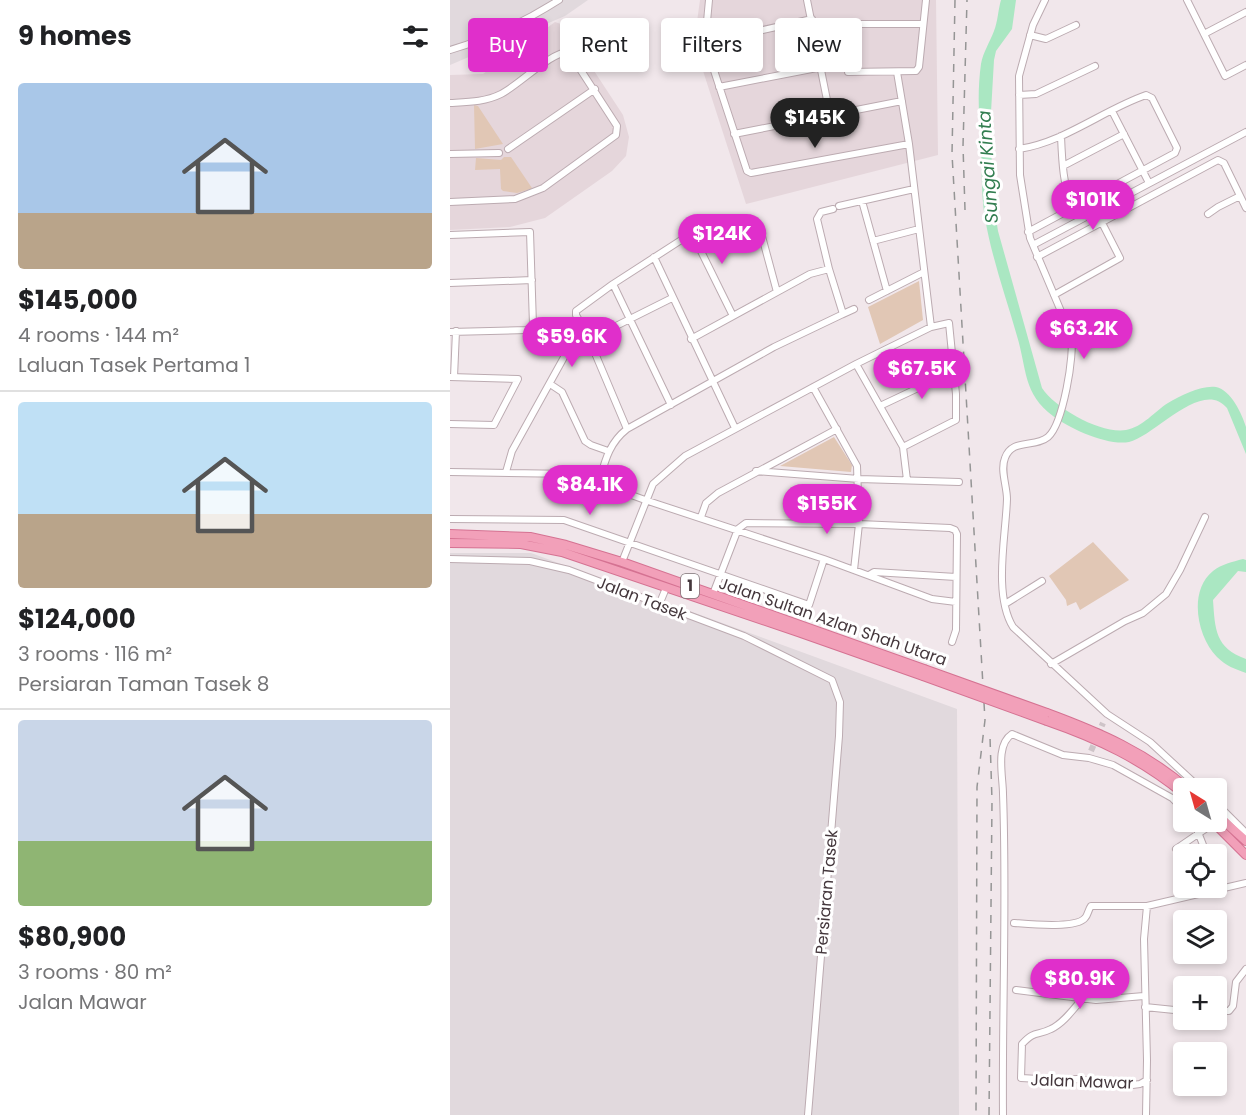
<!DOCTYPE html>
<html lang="en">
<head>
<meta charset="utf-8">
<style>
	:root { --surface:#fff; --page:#f6f6f6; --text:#202124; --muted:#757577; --line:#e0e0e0; --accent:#e02fcb }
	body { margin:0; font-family:Poppins,sans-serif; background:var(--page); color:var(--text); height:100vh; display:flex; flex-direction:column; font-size:22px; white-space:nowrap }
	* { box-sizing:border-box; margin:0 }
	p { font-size:20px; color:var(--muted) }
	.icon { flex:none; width:33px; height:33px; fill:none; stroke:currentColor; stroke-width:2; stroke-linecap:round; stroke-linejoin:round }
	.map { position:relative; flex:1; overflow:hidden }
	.side { display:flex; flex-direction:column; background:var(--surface); width:450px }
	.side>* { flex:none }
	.guide { position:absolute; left:18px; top:18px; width:570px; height:54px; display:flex; gap:12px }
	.needle { width:39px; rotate:323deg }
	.fabs { position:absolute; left:723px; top:778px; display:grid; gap:12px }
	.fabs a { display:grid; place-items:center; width:54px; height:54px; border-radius:6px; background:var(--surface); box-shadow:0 3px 9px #0003; font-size:30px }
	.price { position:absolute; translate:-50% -51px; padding:0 14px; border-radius:21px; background:var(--accent); color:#fff; font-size:20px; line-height:39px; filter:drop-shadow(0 2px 3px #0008) }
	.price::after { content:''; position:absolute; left:50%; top:36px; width:18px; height:14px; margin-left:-9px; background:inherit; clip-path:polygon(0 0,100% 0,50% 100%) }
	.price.on { background:#222; color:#fff }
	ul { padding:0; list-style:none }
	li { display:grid; align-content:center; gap:12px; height:318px; padding:0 18px }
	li+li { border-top:2px solid var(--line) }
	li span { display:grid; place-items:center; height:186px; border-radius:6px; color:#555 }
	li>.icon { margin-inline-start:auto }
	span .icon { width:108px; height:108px; fill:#fffc; stroke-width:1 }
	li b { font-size:26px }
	h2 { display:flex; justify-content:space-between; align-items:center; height:72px; padding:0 18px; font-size:26px }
	.pill { padding:0 21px; border-radius:6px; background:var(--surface); box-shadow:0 3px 9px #0003; font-size:21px; line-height:54px }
	.pill.on { background:var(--accent); color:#fff }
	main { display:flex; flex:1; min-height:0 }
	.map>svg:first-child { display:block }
</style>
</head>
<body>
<main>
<section class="side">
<h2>9 homes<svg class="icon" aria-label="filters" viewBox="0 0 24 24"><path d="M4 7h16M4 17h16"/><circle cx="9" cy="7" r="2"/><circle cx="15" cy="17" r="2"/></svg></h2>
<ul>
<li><span style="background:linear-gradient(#a9c7e8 70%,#b9a48a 0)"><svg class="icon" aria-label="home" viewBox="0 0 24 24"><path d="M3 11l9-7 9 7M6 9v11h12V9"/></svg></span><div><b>$145,000</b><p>4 rooms · 144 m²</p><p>Laluan Tasek Pertama 1</p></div></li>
<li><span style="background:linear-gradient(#bfe0f5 60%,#b9a48a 0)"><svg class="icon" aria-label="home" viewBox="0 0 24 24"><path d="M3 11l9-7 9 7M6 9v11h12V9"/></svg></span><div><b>$124,000</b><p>3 rooms · 116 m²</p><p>Persiaran Taman Tasek 8</p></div></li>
<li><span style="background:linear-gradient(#c9d6e8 65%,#8fb573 0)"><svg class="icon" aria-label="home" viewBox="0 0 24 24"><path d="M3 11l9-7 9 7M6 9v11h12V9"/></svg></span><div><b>$80,900</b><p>3 rooms · 80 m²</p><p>Jalan Mawar</p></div></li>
</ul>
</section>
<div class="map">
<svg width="796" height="1115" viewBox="0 0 796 1115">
	<rect width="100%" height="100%" fill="#f1e7eb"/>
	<path fill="#e5d6db" d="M250 0H486L488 155 296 204 244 43Z
		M105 22 114 25 173 115 179 137 176 156 162 171 95 218 60 227 0 230V75L33 74Z"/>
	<path fill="#e1d9dd" d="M0 0H138L115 16 0 65Z
		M0 553H81L507 709 509 1115H0Z"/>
	<path fill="#e1c7b5" d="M24 105 28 106 53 144 25 149Z
		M54 157H61L82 188 81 189 67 193 53 191 51 189 50 169 25 170 26 158 51 160Z
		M469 281 473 320 430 344 418 307Z
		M384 437 402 465 401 472 330 466Z
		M643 542 679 580 630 610 626 602 617 606 616 600 599 576Z"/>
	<path fill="#aae7c2" d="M551 0H566L562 29 546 51 544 60 541 112 542 193 548 231 592 388C606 409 651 434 676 430 693 427 705 411 718 403 731 395 752 385 766 387 781 390 792 414 796 427 796 435 796 446 796 454L777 408C752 378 705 436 679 442 658 446 620 429 603 416 573 394 577 369 567 336 556 297 542 259 535 218 531 194 532 170 531 146 529 119 527 92 531 64 533 52 540 42 544 31 548 21 548 10 551 0Z
		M793 559 796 560V572L788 571 763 600C765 629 765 648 796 659V673C785 669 776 666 767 657 747 637 738 591 763 571 772 564 782 562 793 559Z"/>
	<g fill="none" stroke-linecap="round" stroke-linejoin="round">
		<path stroke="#cec4c8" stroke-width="6" stroke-dasharray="6 3" stroke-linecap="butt" d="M641 751 653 723"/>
		<defs>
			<path id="minor" d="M259 0 255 43 297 171 301 173 459 144
				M357 0 380 115
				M595 0 583 25 569 76 570 175 580 238 621 335C625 354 613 424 598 437 585 448 562 438 555 458 550 470 557 486 557 499 556 535 543 594 563 627L657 714 700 742 751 789
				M737 0 775 76 796 65
				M399 24H473
				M754 34 796 12
				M580 35 596 39 626 25
				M255 43 362 19
				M0 50C38 39 76 21 109 0
				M398 72 466 71 469 67 476 0
				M447 72 459 144 481 327
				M269 87 372 67
				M569 95 586 94 645 66
				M0 103C18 102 35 102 51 94 69 85 102 51 119 52L167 126 166 135 93 188 65 199 0 202
				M662 111 699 183
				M284 134 452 101
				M611 136C612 160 613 187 623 209
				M58 149 145 89
				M569 149C615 142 653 110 696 95L702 98 727 148 725 153 578 232
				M0 154 49 153
				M613 166 674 134
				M412 201 437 291
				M389 206 464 189
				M758 214 768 207 790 196
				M310 229 327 292
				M0 235 80 232 83 325 77 330 0 332
				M423 241 469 229
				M583 245 796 132
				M204 257 285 428
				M587 257 768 160 774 163 796 208
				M379 269 367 219 371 212 383 209
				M0 283 82 280
				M163 284 221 405
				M604 295 670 258 646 211
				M419 300 474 272
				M393 314 404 309
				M406 364 453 447 457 480
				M0 377 68 379 44 425 0 424
				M4 377 6 331
				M100 384 112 392 135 441 141 445 158 451
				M363 387 407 466 409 524 404 570
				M430 406 504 371
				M177 429 139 339 126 315V311L163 284 242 233 283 316
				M306 471 409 479 509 482
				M0 472 124 474 195 500 374 559 482 599 506 602
				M56 472 62 451 118 350 222 298
				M149 482C155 461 159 443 177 429L324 347 393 314 379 269 360 274 241 339
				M251 517 256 503 268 493 387 429
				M0 519 114 520 359 605 374 559
				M0 559 80 561 119 570 294 636 382 680 390 702 389 736 358 1115
				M172 562 203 484 235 456 406 364 481 327 499 323 506 394V420L453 447
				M419 575 424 572 506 577
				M263 594 288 529 296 523 409 524 500 528 505 530 507 534 506 630 502 642
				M555 604 592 581
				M209 605 216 588
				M601 664 675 621 693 613 716 594 730 570 755 517
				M766 803 796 833
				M744 822 757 855
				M726 849 764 823
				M564 923C578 924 626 929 635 918 638 915 638 910 641 906H697L796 883
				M566 990 646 1000 694 996
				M633 998C624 1008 614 1023 601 1029 587 1036 585 1030 572 1044L571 1078 607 1080 627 1079 675 1086 690 1084 697 1080
				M695 1007 734 1011
				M766 1011H779L783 1006 786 982 796 969
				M553 1115C552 1008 557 901 553 794 553 776 545 745 562 734L613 755 639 758 663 765 722 798 734 810
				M696 1115 697 1060 694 939 697 906"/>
			<path id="major" d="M0 534 80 537 116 545 172 562 474 669
				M0 543 71 544 112 552 348 632 473 676
				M597 713C651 733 695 752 738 789
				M597 721C649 739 691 759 734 794
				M766 814 796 841
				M763 822 796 855"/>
		</defs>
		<use href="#minor" stroke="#bcabb1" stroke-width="8"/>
		<use href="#major" stroke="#d57292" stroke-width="10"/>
		<use href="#minor" stroke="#fff" stroke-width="6"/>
		<use href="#major" stroke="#f2a0b9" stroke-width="8"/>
		<path stroke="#959595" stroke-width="1.5" stroke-dasharray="8 8" stroke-linecap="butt" d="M505 0 502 154 535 720 527 787 526 1115
			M515 210 513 146 517 0
			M539 1115 542 801 540 737"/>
		<defs>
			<path id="major-bridge" d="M474 669 597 713
				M473 676 597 721"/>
		</defs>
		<use href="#major-bridge" stroke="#d57292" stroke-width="10" stroke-linecap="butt"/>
		<use href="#major-bridge" stroke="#f2a0b9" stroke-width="8"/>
	</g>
	<g text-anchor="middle" stroke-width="6" stroke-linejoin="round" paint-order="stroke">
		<rect fill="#fff" stroke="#7c7376" stroke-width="1.5" x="231" y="574" width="18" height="24" rx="4.5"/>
		<g font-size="15" font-weight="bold" fill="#44373c">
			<text x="240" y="591">1</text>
		</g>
		<g font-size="16" fill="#44373c" stroke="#fff">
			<text transform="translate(192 598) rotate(21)" y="6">Jalan Tasek</text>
			<text transform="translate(383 621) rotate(19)" y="6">Jalan Sultan Azlan Shah Utara</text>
			<text transform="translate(376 892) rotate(-85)" y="6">Persiaran Tasek</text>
			<text transform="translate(632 1081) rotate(2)" y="6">Jalan Mawar</text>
		</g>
		<g font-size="18" font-style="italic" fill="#327e50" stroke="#fff">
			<text transform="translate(538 167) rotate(-94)" y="6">Sungai Kinta</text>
		</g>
	</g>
</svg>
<div class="fabs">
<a><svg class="needle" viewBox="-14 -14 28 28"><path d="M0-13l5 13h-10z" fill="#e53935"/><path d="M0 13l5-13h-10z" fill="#757577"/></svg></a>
<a><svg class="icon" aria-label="locate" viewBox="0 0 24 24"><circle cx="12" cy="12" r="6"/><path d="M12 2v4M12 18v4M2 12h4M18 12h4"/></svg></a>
<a><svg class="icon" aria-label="layers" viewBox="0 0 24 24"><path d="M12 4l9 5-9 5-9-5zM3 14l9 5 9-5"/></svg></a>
<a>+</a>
<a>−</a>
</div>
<b class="price on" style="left:365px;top:149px">$145K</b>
<b class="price" style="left:643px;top:231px">$101K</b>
<b class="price" style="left:272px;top:265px">$124K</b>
<b class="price" style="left:634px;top:360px">$63.2K</b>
<b class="price" style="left:122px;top:368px">$59.6K</b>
<b class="price" style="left:472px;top:400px">$67.5K</b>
<b class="price" style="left:140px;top:516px">$84.1K</b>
<b class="price" style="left:377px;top:535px">$155K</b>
<b class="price" style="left:630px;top:1010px">$80.9K</b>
<div class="guide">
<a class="pill on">Buy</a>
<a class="pill">Rent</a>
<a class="pill">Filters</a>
<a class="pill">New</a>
</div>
</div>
</main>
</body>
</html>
